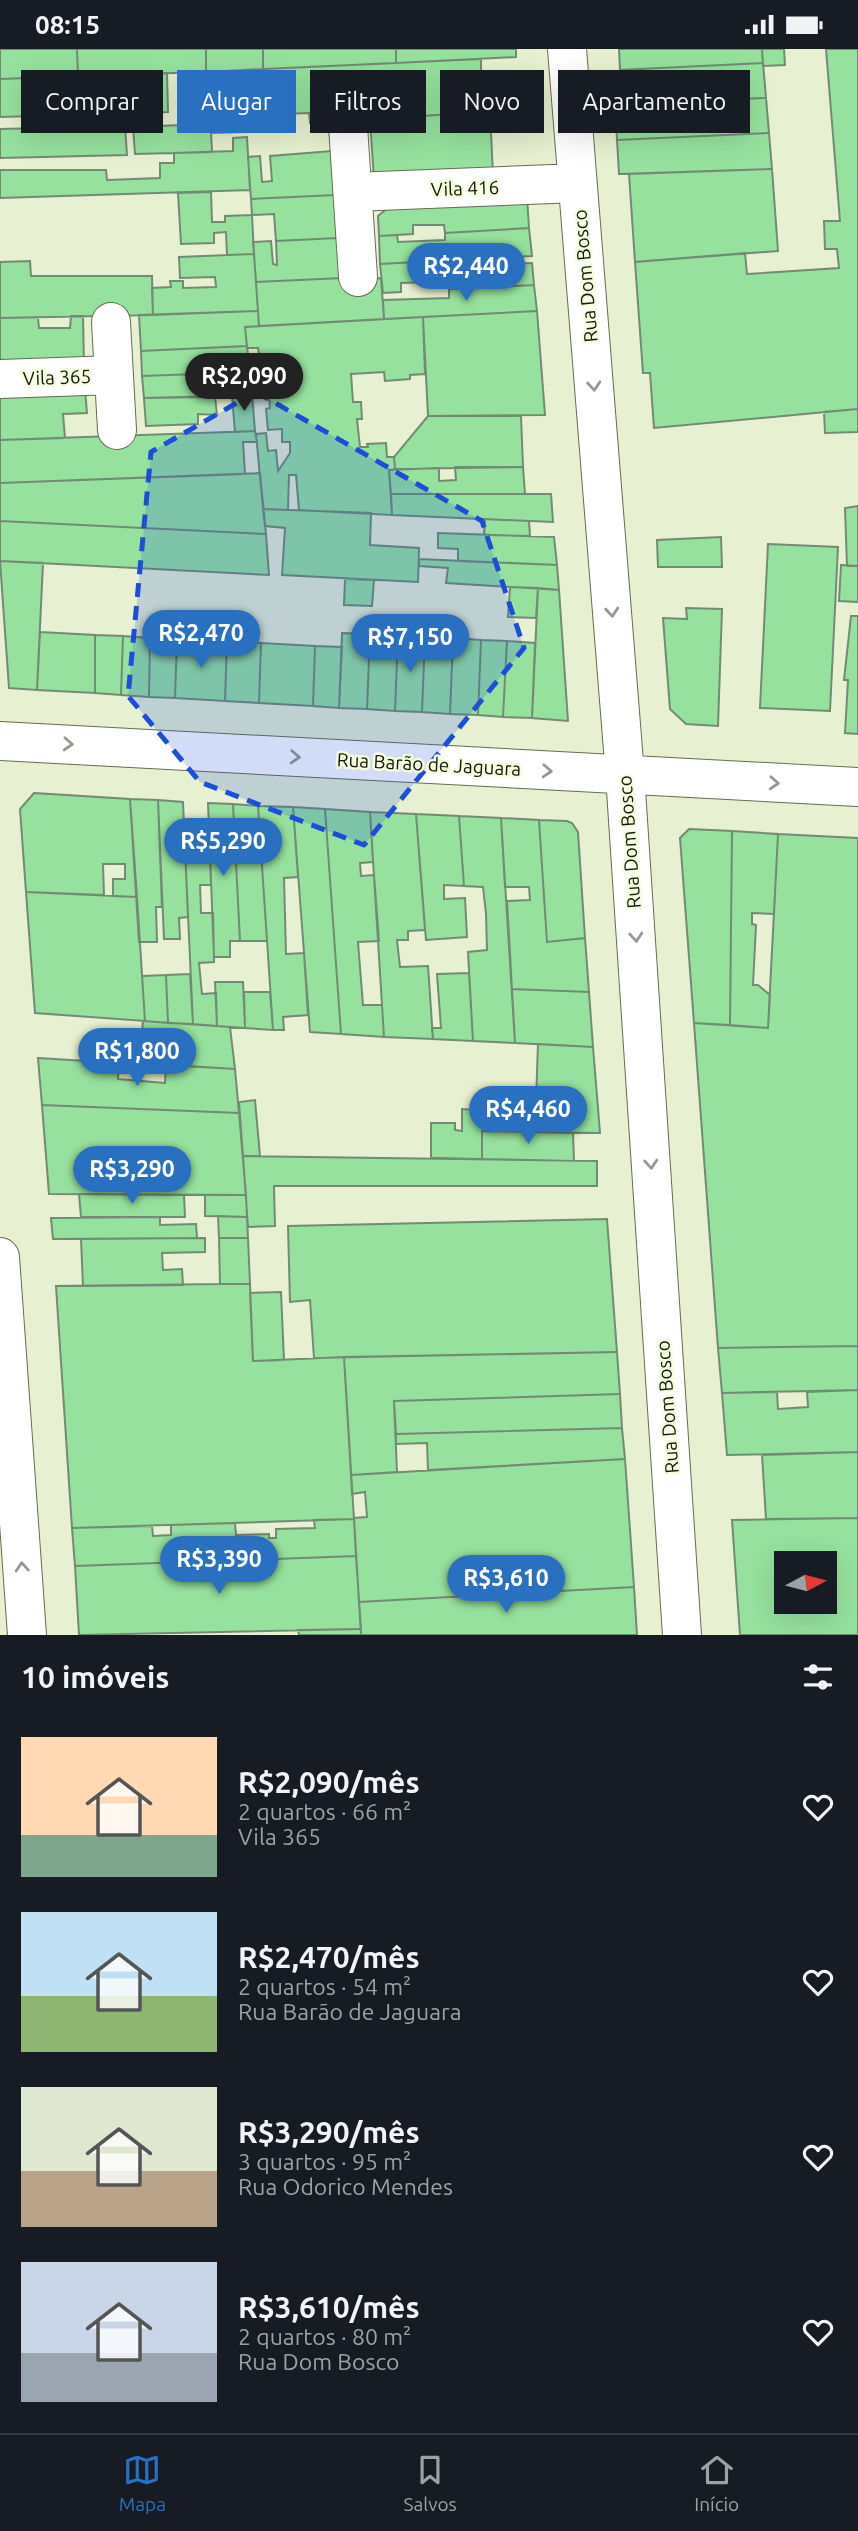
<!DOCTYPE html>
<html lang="pt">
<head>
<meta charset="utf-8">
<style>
	:root { --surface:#171b24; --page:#242831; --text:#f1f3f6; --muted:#9ea1a6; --line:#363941; --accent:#2a70c1 }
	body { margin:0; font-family:Ubuntu,sans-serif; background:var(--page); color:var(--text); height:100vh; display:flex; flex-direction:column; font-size:26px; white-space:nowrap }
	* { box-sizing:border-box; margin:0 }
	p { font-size:23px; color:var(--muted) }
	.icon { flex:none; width:38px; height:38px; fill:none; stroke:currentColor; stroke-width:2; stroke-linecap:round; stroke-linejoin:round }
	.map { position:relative; height:1586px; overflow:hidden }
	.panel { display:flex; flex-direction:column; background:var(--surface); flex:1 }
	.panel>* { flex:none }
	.hud { position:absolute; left:21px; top:21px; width:817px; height:63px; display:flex; gap:14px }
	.needle { width:46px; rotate:83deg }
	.fabs { position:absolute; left:774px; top:1502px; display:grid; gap:14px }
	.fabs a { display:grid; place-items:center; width:63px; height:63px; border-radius:0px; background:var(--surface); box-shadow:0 7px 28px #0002; font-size:35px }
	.price { position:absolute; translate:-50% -60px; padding:0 16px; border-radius:24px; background:var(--accent); color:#fff; font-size:23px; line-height:46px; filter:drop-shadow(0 2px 4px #0008) }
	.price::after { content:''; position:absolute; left:50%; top:42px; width:21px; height:16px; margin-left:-10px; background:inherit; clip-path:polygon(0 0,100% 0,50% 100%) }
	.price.active { background:#222; color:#fff }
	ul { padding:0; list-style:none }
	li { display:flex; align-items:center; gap:21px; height:175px; padding:0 21px }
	li span { display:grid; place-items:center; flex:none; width:196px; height:140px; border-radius:0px; color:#555 }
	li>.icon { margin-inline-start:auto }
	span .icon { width:84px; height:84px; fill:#fffc; stroke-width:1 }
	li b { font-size:30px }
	h2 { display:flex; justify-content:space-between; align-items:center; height:84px; padding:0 21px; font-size:30px }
	.chip { padding:0 24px; border-radius:0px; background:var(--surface); box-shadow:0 7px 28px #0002; font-size:24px; line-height:63px }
	.chip.active { background:var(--accent); color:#fff }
	.status { display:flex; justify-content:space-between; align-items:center; height:49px; padding:0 35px; background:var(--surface); direction:ltr }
	.status svg { height:19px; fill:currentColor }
	.menu { display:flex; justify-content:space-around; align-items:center; height:98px; border-top:2px solid var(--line); background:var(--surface); font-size:19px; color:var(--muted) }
	.menu a { display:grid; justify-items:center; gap:4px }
	.menu .active { color:var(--accent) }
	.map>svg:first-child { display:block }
</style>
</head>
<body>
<div class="status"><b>08:15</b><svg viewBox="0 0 49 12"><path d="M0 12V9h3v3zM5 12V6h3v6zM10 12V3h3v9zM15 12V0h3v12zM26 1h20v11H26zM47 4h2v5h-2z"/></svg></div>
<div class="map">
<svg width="858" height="1586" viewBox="0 0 858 1586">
	<rect width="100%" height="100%" fill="#e7f0d0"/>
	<path fill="#96e19e" stroke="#728b74" stroke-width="2" fill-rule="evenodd" d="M0 0H77L78 27 0 30Z
		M77 0H206V23L78 27Z
		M206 0H263V20L206 23Z
		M263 0H396V14L263 20Z
		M396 0H516V8L396 14Z
		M619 0H762L763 14 620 21Z
		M762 0H784L785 16 763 17Z
		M826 0H858V360L654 379 650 324H643L635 213 745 204 747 225 839 219 837 200H825L824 172H840Z
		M481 10V34L518 33 520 60 422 67 421 41 368 44 370 71 310 74 309 64 283 65V75L246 77 243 21Z
		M763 14 766 49 623 55 620 21Z
		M243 21 245 61 208 62 206 23Z
		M167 24 168 63 0 68V30Z
		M766 49 769 84 617 91 615 56Z
		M245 61 246 83 211 84 210 62Z
		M208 62H210L212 103 135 105 133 78 182 76V63Z
		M490 62 493 126 374 130 370 71Z
		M125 77 127 106 0 109V80Z
		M769 84 772 120 619 125 617 91Z
		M247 88 250 141 0 149V121H106L107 131 160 129V114H174V104L233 102V89Z
		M332 102 335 146 251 150 248 108 260 107 262 133 272 132 270 107Z
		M772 120 778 202 635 213 629 125Z
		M211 143 212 173H225V167L252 166 254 205 227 206 226 183 214 184V194L181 195 178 144Z
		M335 146 338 189 276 192 274 165 252 166 251 150Z
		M527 148 529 179 445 184 444 176H413V185L379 187 378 167 395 153Z
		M529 179 532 207 380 215 379 187 397 186 398 193 445 191V184Z
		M338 189 342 229 256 233 253 193 271 192 273 215 277 216 276 192Z
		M254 205 258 262 153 266 152 239 171 238 170 232H183V239L216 238 215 228 180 229 179 208Z
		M510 208 511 215 532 214 534 236 449 240V235L432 236 431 233 401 234V243L383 244 380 215Z
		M30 212 31 227H152L153 266 0 269V213Z
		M342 229 341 231 381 229 384 270 259 277 256 233Z
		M534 236 537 262 384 270 383 251 449 249V240Z
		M258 262 259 277 245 278 247 297 141 302 139 266Z
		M537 262 545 366 428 367 423 268Z
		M71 267H83L84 316 0 317V269H38L39 279H70Z
		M423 268 425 325 410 326V330L385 332 384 323 351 325 353 353H361L362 370H357L360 398H368L367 395 386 394 387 408H394L395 420 389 421 392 466 299 461 296 426H289L288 461 263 460 256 385 266 384 268 402 276 401 278 422 290 404V393H282V380L268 381 266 360 270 359 266 323H262L258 299H247L245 278Z
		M247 297 250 323 218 324 212 319 196 318 197 325 142 327 141 302Z
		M250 323 252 346 219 347 218 324Z
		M197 325 196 329H212L213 348 144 349 142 327Z
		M85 340 87 364 63 365 65 389 0 391V343Z
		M252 346 255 382 235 383 232 347Z
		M215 347 217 366 198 365V375L146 377 144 349Z
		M858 360V383L825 384 824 363Z
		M428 367H521L523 418 395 420 394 408Z
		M255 382 257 393H243L245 425 0 434V391Z
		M455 418H523L525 445H391L389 421 439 419V432L456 431Z
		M260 424 266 485 0 472V434Z
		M391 445H551L553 473 392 466Z
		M858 457V517H847L845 459Z
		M263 460 371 464 370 496 419 499 418 533 282 526 285 479 265 477Z
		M485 470 529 472 530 487 484 486Z
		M0 472 266 485 269 526 0 512Z
		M438 484 554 488 557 516 458 512V500L438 499Z
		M721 488 722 518H658L657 491Z
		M768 495 838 498 830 662 760 659Z
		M419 510 557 516 559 541 446 534 448 519 419 517Z
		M0 512 43 514 37 641 9 639Z
		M841 516 858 517V553L839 552Z
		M345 530 374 531 372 557 344 556Z
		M510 538 538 539 536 569 508 568Z
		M538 539 559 541 568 672 532 669Z
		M686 559 722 560 718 677 686 675 670 660 663 569 687 570Z
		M851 567H858V685L845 684 848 631H844Z
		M40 583 95 586V644L37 641Z
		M342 584 370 585 367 660 339 659Z
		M370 585 398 587 395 662 367 660Z
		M95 586 123 587 121 646 95 644Z
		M123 587 150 589 149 648 121 646Z
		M398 587 425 588 422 663 395 662Z
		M425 588 453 589 450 665 422 663Z
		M150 589 177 590 175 649 149 648Z
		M453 589 481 591 478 666 450 665Z
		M177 590 227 592 225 652 175 649Z
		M481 591 507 592 503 668 478 666Z
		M227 592 261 594 259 654 225 652Z
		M507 592 535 594 532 669 503 668Z
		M261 594 315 597 313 657 259 654Z
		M315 597 342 598 339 659 313 657Z
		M34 744 130 750 137 848 113 847V830H125V815H103L104 846 26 843 20 760Z
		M130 750 158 751 162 858H156L157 893H139Z
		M158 751 183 753 188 868 179 869 180 890H164Z
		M208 754 233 755 240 892H230V908H214Z
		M233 755 258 757 267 892H240Z
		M258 757 293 758 298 828 284 829 286 905 304 904 308 966 283 968 284 981H273Z
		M293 758 325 760 341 985 310 983Z
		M325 760 370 763 373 813 360 814 361 827 374 826 379 892 358 893 363 956H382L384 988 341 985Z
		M370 763 416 765 425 881 408 882V891H397L400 918 428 917 433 990 384 988Z
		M416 765 459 767 464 837 444 836V850L465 849 467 888 426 891Z
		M459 767 501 769 515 994 473 992 468 903 487 901 486 865 483 838 464 837Z
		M501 769 539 771 547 893 585 889 589 943 512 940 507 852 530 851 529 838H505Z
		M539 771 567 772 572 774 578 783 585 889 547 893Z
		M184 778 209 779 211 836H200L201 864H213L214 913 199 914 202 945 216 944 217 977 193 975Z
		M689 780 732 782 730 976 694 974 680 789Z
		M732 782 778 785 774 865 752 864V875L756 876 753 936H758L770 946 768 979 730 976Z
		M778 785 858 789V1297L718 1299 694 974 768 979Z
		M26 843 137 848 145 972 35 964Z
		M469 924 473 992 433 990 432 979H441L437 925Z
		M190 925 193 975 168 974 166 926Z
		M166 926 168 974 145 972 142 927Z
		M215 933H243L245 979 217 977Z
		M512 940 589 943 593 998 515 994Z
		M244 943H270L273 981 245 979Z
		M143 972 230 978 235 1020 139 1014Z
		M538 995 593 998 600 1084 482 1082V1110L431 1109V1074H455V1081L462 1082V1060L489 1062V1050L536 1052Z
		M38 1009 119 1014 118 1030 165 1034 166 1016 235 1020 239 1064 42 1056Z
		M255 1051 260 1107H243L239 1053Z
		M42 1056 239 1064 246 1146 49 1145Z
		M482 1082 573 1084 574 1112 482 1110Z
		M243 1107 597 1112V1137H274L275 1177 248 1178Z
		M79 1145 184 1146 185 1168H81Z
		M205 1146H246L247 1168 205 1167Z
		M218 1167 247 1168 248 1189H219Z
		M160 1168V1176L196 1175 197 1189 53 1190 51 1169Z
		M607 1170 617 1303 314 1309 310 1251 290 1253 288 1177Z
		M205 1189V1203L162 1204 163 1221 182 1220 183 1236 83 1237 81 1190Z
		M219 1189H248L250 1235H220Z
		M220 1235H250L253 1312 344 1308 354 1470 72 1479 56 1237Z
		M281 1243 284 1311 253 1312 250 1244Z
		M858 1297V1341L722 1344 718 1299Z
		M617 1303 620 1345 394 1352 397 1423 351 1426 344 1308Z
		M858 1341V1403L727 1406 722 1344 777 1343 778 1360 808 1358 807 1343Z
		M620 1345 622 1379 396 1385 394 1352Z
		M622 1379 625 1410 428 1421 427 1394 396 1395V1385Z
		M858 1403V1469L766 1470 762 1406Z
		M625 1410 634 1538 359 1553 354 1469 367 1468 365 1443 352 1445 351 1426Z
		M858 1469V1586H740L732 1471ZM786 1514H824V1552H786Z
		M354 1470 356 1507 75 1517 72 1479 152 1477 153 1487 171 1486V1476L235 1474 236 1486 269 1485V1489H276V1480L315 1479 314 1471Z
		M356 1507 361 1580 79 1586 75 1517Z
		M634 1538 637 1586H361L359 1553Z
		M361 1580V1586H299L298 1581Z"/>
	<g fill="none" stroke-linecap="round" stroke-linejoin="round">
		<defs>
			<path id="minor" d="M567 0 625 726 682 1586
				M348 77 358 228
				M353 143 577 134
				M111 273 117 381
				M0 330 114 326
				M0 692 858 738
				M0 1208 27 1586"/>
		</defs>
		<use href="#minor" stroke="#656d51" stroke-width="40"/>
		<use href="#minor" stroke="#fff" stroke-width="38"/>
	</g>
	<defs><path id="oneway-chevron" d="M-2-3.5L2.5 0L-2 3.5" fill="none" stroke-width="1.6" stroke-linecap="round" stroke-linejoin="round" transform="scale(1.75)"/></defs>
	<g stroke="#969893">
		<use href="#oneway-chevron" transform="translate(594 337) rotate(85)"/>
		<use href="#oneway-chevron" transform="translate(612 563) rotate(85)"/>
		<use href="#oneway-chevron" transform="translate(68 695) rotate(3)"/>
		<use href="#oneway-chevron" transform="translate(295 708) rotate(3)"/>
		<use href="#oneway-chevron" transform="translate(547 722) rotate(3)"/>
		<use href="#oneway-chevron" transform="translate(774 734) rotate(3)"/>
		<use href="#oneway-chevron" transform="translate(636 888) rotate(86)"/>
		<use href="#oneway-chevron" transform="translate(651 1115) rotate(86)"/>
		<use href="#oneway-chevron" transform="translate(22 1518) rotate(-94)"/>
	</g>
	<path fill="#1d4ed8" fill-opacity="0.2" stroke="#1d4ed8" stroke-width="5" stroke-dasharray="14 9" stroke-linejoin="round" d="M256 343 482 472 524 599 364 796 200 733 128 647 151 403Z"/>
	<g text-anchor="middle" stroke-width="5" stroke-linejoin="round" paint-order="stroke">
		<g font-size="19" fill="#16190e" stroke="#f4fddd">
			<text transform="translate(465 139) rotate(-2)" y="7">Vila 416</text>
			<text transform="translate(585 227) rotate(-95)" y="7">Rua Dom Bosco</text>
			<text transform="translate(57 328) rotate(-2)" y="7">Vila 365</text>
			<text transform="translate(429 715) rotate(3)" y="7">Rua Barão de Jaguara</text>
			<text transform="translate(629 793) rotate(-94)" y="7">Rua Dom Bosco</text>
			<text transform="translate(667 1358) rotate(-94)" y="7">Rua Dom Bosco</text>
		</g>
	</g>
</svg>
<div class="fabs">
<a><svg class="needle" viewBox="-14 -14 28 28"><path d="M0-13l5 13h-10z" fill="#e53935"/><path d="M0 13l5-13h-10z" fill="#9ea1a6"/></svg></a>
</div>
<b class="price" style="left:466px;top:254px">R$2,440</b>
<b class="price active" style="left:244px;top:364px">R$2,090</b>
<b class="price" style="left:201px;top:621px">R$2,470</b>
<b class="price" style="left:410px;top:625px">R$7,150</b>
<b class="price" style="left:223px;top:829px">R$5,290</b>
<b class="price" style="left:137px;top:1039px">R$1,800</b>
<b class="price" style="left:528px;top:1097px">R$4,460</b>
<b class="price" style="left:132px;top:1157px">R$3,290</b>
<b class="price" style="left:219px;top:1547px">R$3,390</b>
<b class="price" style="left:506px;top:1566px">R$3,610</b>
<div class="hud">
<a class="chip">Comprar</a>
<a class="chip active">Alugar</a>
<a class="chip">Filtros</a>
<a class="chip">Novo</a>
<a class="chip">Apartamento</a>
</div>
</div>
<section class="panel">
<h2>10 imóveis<svg class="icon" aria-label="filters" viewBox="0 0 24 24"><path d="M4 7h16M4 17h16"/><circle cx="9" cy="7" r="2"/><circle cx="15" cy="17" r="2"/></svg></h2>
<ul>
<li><span style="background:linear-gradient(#ffd9b3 70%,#7fa58c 0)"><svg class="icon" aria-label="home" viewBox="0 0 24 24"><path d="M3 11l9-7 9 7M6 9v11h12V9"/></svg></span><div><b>R$2,090/mês</b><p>2 quartos · 66 m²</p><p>Vila 365</p></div><svg class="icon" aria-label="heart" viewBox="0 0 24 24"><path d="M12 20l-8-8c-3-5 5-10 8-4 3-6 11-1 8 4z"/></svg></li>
<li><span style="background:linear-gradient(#bfe0f5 60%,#8fb573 0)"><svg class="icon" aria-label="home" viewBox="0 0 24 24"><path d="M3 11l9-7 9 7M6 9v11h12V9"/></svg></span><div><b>R$2,470/mês</b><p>2 quartos · 54 m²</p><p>Rua Barão de Jaguara</p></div><svg class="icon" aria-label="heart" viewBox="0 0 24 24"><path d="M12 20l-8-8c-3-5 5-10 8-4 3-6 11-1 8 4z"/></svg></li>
<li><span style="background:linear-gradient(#dfe7d0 60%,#b9a48a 0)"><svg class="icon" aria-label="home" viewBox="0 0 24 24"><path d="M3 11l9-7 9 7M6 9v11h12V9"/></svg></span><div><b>R$3,290/mês</b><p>3 quartos · 95 m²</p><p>Rua Odorico Mendes</p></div><svg class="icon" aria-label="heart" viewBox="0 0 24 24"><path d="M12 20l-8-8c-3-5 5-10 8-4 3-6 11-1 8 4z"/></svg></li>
<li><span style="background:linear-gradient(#c9d6e8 65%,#9aa5b1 0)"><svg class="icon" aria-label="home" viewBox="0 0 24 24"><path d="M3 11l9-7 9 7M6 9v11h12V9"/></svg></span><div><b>R$3,610/mês</b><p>2 quartos · 80 m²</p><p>Rua Dom Bosco</p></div><svg class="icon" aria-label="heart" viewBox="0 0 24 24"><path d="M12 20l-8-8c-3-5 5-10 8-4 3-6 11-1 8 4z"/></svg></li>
</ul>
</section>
<nav class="menu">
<a class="active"><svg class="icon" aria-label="map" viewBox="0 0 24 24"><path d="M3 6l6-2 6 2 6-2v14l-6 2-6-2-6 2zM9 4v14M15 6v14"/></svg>Mapa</a>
<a><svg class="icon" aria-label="saved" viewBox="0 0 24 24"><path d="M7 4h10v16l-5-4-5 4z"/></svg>Salvos</a>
<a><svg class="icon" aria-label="home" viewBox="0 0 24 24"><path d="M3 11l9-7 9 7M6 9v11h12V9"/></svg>Início</a>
</nav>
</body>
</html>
